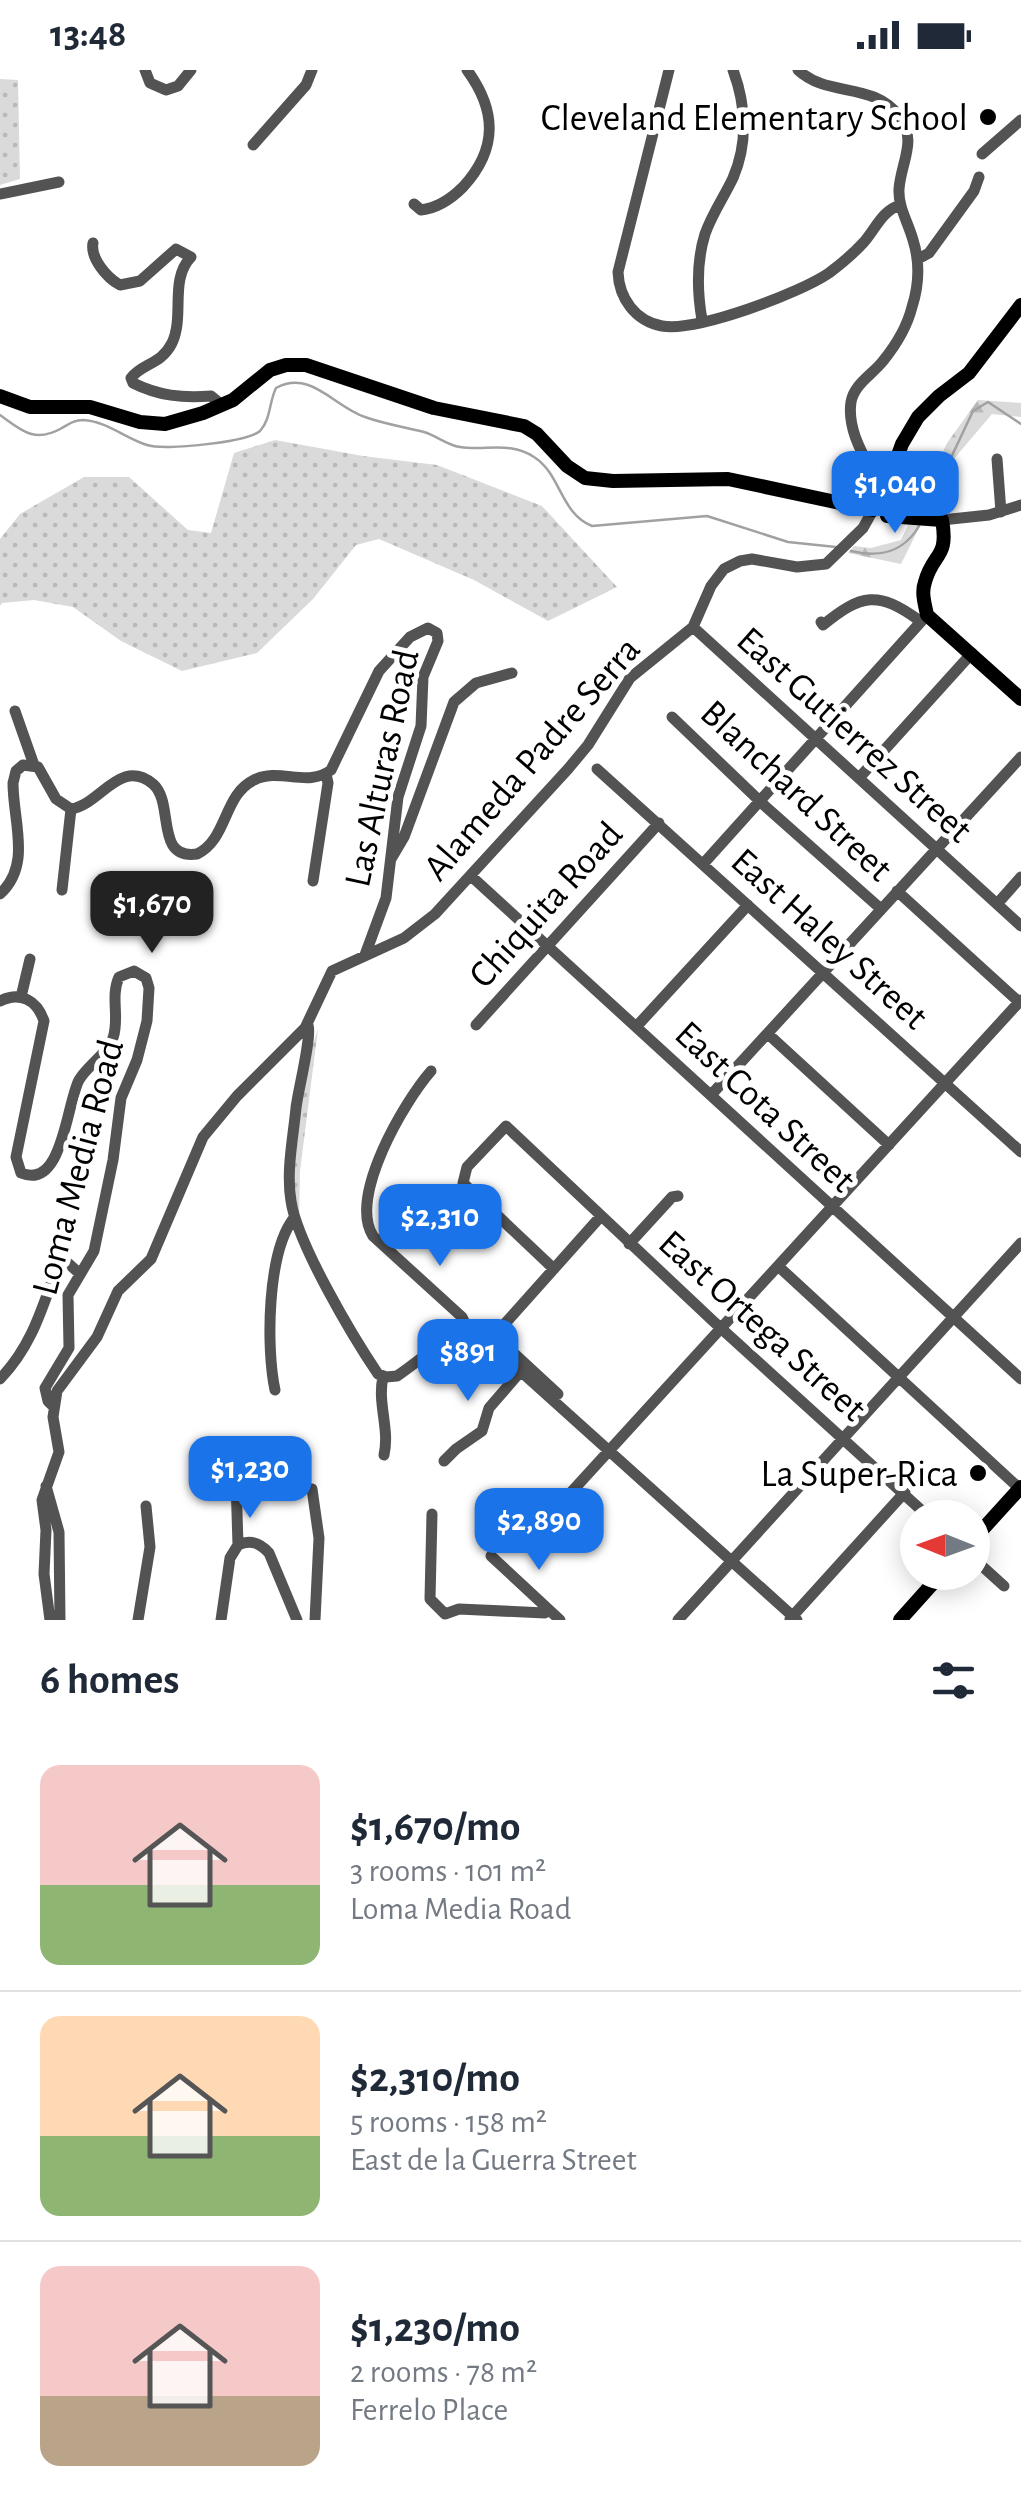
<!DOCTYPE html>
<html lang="en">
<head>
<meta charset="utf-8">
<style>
	:root { --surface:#fff; --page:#f2f2f3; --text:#1f2937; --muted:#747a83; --line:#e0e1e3; --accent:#1a73e8 }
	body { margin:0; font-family:"Alegreya Sans",sans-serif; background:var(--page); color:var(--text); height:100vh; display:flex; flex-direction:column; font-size:38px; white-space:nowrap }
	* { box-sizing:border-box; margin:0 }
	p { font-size:32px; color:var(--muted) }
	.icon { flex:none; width:55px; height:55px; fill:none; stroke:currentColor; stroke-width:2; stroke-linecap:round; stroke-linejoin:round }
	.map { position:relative; height:1550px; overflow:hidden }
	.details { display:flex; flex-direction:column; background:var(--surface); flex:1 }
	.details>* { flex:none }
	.needle { width:65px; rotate:271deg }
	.controls { position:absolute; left:900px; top:1430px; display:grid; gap:20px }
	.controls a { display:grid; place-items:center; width:90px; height:90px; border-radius:50%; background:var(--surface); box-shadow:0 5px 25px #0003; font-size:50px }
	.price { position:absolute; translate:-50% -85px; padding:0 22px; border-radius:20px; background:var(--accent); color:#fff; font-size:32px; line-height:65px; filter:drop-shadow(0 2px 5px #0008) }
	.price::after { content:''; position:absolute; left:50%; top:60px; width:30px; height:22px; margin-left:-15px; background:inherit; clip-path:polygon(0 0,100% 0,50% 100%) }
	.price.selected { background:#222; color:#fff }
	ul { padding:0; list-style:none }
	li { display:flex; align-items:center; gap:30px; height:250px; padding:0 40px }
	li+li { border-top:2px solid var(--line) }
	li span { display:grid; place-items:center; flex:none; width:280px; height:200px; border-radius:20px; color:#555 }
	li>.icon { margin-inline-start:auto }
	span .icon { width:120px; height:120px; fill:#fffc; stroke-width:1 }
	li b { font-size:42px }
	h2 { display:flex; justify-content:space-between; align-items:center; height:120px; padding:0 40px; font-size:42px }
	.status { display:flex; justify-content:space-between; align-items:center; height:70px; padding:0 50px; background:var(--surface); direction:ltr }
	.status svg { height:28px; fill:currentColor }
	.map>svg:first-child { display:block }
</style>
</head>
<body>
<div class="status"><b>13:48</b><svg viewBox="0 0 49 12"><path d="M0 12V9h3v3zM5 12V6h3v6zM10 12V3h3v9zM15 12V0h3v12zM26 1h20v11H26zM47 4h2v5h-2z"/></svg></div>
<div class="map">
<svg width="1021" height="1550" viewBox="0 0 1021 1550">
	<defs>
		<pattern id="grass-dots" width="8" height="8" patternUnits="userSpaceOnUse" patternTransform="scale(2.5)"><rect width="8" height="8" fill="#dadada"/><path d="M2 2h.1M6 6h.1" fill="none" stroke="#b9b9b9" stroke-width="1.8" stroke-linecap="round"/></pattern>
		<pattern id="forest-firs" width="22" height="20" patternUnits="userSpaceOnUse" patternTransform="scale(2.5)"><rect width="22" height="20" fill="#dadada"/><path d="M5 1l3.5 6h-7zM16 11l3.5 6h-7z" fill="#b9b9b9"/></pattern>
	</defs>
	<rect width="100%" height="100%" fill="#fff"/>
	<path fill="url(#grass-dots)" d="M0 9 18 10 20 109 0 115Z
		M275 370 363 386 437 395 542 436 617 517 548 551 474 510 379 469 356 475 313 529 257 583 182 601 121 571 73 537 34 530 2 533 0 536V469L20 444 84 407H129L188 460 211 463 234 383Z
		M318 959 300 1101 299 1149C287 1093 299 1014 318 959Z"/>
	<path fill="url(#forest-firs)" d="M978 330 1021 333V347L992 344 953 390 901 494 848 483 854 476 871 478 901 470 947 373Z"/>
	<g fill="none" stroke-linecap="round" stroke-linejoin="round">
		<path stroke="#a1a1a1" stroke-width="2.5" d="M0 345C21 360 34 374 62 358 69 354 74 350 83 350 106 351 125 368 147 375 164 381 247 372 260 361 271 349 269 332 276 318 311 299 334 337 365 347 384 354 405 357 424 362 437 366 447 375 460 377 486 381 510 371 534 387 561 404 560 443 592 456L707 446 788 472 836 477
			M924 445 973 341 988 332 1021 354
			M851 481C879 488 904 482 919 456"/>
		<path stroke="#535353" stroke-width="11" d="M145 0 150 13 166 20 178 16 191 0
			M669 0 618 202C619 228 635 251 662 256 697 262 800 223 829 203 841 194 854 183 864 172 876 158 882 141 900 135
			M798 0C828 28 872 11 899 46 918 70 901 92 899 119 898 137 908 152 913 170 920 192 919 215 912 237 907 257 896 275 883 291 873 304 854 314 851 332 846 365 871 396 883 424
			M253 75 306 15 312 0
			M982 84 1021 50
			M0 124 59 112
			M414 134 421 140C438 138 451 129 463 117 498 79 497 41 467 0
			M93 173C90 188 107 208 120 215L140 211 176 179 191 187C169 210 185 245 172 273 161 295 142 293 131 308L133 313C159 326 182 328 211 326L222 335
			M918 189 929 183 974 121 979 107
			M702 250C697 221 696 193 705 164 712 144 724 127 733 108 748 73 746 35 733 0
			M997 389 1001 442
			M942 450 989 445 1021 435
			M821 552 823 555C861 524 878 520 920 551
			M693 557 1021 856
			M15 641 34 695
			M672 647 765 736 881 839
			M597 699 1021 1082
			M859 708 972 583
			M391 789 404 767 454 632 476 613 512 603
			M704 793 927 545
			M471 806 1021 1309
			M313 811 328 713 326 704
			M62 820 71 739
			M897 821 1019 932
			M0 824C32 795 13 752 13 713L16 701 23 695 38 697 56 729 71 739C100 735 120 687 153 714 175 733 154 790 197 784 228 769 223 725 254 710 279 697 308 718 331 700L379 601 410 567 428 558 437 563 438 571 423 607 421 656 398 727 386 828 365 885
			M997 834 1021 807
			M21 927 30 889
			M0 931C20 921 37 930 44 951L16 1087 21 1103C63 1120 66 1035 79 1010 88 995 106 985 113 968 120 948 110 927 119 907L134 901 146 908 149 918 147 951 137 990 121 1028 113 1090 94 1181 68 1225 69 1278 45 1318 48 1331 53 1336
			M308 955C312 967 298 1020 296 1038 293 1069 286 1101 291 1131 297 1173 353 1267 378 1304L386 1307 397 1306C425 1288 450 1257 486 1270L797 1550
			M476 955 659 753
			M636 957 748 835
			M768 964 889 1075
			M431 1001C404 1032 348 1127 373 1166L462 1247 471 1266
			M711 1025 1021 687
			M629 1174 672 1127 678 1126
			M778 1196 1020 1419
			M554 1199 463 1113 467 1097 506 1056 713 1251 930 1448
			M383 1307C377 1333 390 1359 384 1385
			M0 1309C32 1276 42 1238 57 1197L69 1194 80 1204
			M275 1320C266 1278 267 1182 294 1148
			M558 1324 505 1275 502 1257 601 1146
			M444 1391 456 1379 482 1361 489 1338 521 1301
			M236 1410 238 1475
			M46 1416 59 1462 60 1550
			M312 1419 319 1468 315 1550
			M554 1441 1021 930
			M432 1444 430 1529 445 1544
			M491 1486 560 1550
			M972 1487 1004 1516
			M445 1544 459 1539 545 1543
			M790 1549 905 1422
			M50 1550 44 1504 46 1460 42 1430 59 1382 53 1347 57 1321 97 1267 118 1221 151 1189 203 1067 237 1026 305 958 332 901 404 868 435 844 568 699 588 675 630 608 693 557 711 516 724 499 740 491 752 489 797 497 826 494 863 458 873 440
			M138 1550 150 1477 146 1436
			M221 1550 230 1488 238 1475C251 1469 260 1473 269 1483L297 1550
			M678 1550 1021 1173"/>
		<path stroke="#000" stroke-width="14" d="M0 326 30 337H90L140 352 165 354 203 343 233 330 270 300 286 295H306L434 338 524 356 537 364 567 396 585 408 613 411 728 409 873 440
			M884 424 902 374 918 347 939 326 969 303 1021 235
			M887 446 942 450C949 489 933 482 925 512 921 523 925 534 927 545L1021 629
			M972 1471 1021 1417
			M900 1550 943 1502"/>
	</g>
	<g fill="#000" stroke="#fff" stroke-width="4">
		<circle cx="988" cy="47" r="10"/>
		<circle cx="978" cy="1403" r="10"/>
	</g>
	<g text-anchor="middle" stroke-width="10" stroke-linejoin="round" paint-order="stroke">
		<g font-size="38" fill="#000" stroke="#fff" text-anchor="end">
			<text x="968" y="60">Cleveland Elementary School</text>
			<text x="958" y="1416">La Super-Rica</text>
		</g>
		<g font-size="38" fill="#000" stroke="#fff">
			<text transform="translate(855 664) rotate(42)" y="13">East Gutierrez Street</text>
			<text transform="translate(531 688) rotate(-49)" y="13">Alameda Padre Serra</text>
			<text transform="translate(381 698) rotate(-78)" y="13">Las Alturas Road</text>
			<text transform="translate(797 720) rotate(43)" y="13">Blanchard Street</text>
			<text transform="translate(545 834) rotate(-48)" y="13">Chiquita Road</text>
			<text transform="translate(830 868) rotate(42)" y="13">East Haley Street</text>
			<text transform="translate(766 1036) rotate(43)" y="13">East Cota Street</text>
			<text transform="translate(77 1097) rotate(-75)" y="13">Loma Media Road</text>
			<text transform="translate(763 1255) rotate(42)" y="13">East Ortega Street</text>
		</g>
	</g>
</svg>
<div class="controls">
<a><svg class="needle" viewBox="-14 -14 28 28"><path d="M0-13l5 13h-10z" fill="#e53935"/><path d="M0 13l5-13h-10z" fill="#747a83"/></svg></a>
</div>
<b class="price" style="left:895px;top:466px">$1,040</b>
<b class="price selected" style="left:152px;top:886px">$1,670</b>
<b class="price" style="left:440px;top:1199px">$2,310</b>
<b class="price" style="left:468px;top:1334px">$891</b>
<b class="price" style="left:250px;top:1451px">$1,230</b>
<b class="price" style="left:539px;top:1503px">$2,890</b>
</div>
<section class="details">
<h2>6 homes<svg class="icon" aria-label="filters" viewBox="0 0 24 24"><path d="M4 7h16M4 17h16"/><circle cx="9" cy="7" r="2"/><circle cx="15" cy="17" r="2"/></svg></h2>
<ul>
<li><span style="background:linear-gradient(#f6c9c9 60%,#8fb573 0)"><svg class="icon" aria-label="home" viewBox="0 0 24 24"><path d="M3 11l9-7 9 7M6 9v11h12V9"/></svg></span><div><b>$1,670/mo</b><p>3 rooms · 101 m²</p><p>Loma Media Road</p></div></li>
<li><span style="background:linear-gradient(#ffd9b3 60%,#8fb573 0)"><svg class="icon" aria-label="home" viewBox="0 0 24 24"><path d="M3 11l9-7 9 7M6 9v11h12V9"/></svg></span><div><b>$2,310/mo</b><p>5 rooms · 158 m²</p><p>East de la Guerra Street</p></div></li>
<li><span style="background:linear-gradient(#f6c9c9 65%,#b9a48a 0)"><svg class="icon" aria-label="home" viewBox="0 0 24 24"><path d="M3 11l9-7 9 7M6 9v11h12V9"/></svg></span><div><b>$1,230/mo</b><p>2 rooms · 78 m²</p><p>Ferrelo Place</p></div></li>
</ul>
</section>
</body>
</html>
